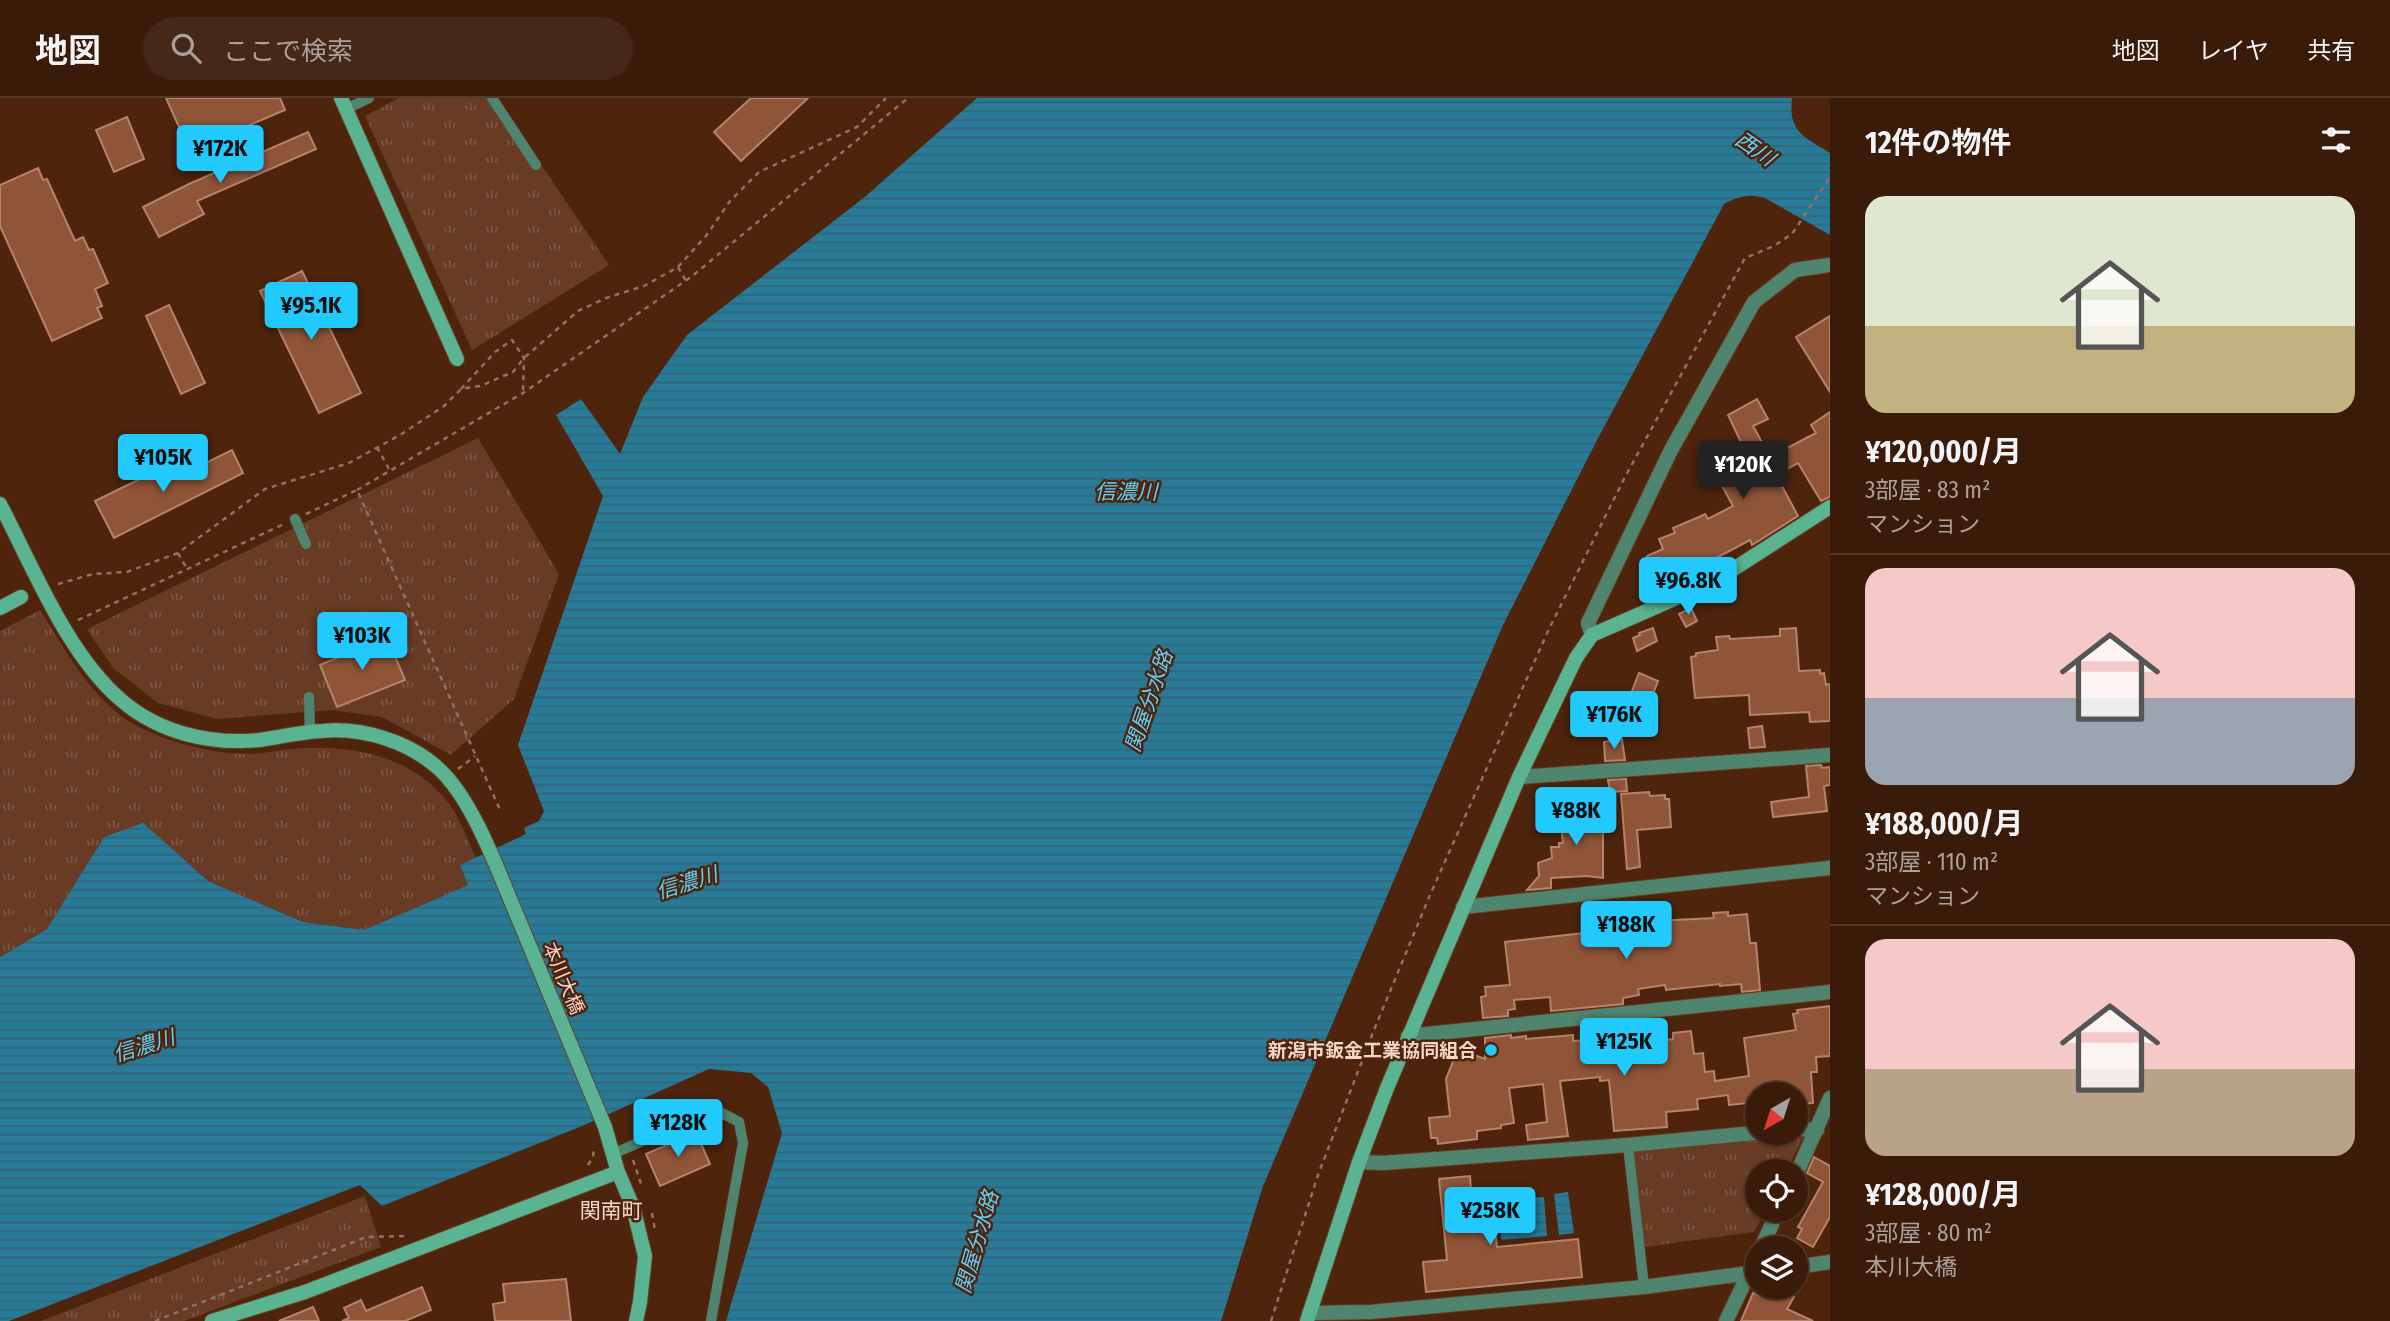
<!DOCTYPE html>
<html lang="ja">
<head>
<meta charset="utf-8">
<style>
	:root { --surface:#3a1b0a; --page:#452818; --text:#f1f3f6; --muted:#aba19c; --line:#54392b; --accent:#21c9fd }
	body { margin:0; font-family:"Fira Sans Condensed","Noto Sans JP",sans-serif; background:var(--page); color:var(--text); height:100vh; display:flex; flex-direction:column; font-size:26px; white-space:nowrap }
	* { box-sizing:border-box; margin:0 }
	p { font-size:23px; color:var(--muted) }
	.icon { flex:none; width:38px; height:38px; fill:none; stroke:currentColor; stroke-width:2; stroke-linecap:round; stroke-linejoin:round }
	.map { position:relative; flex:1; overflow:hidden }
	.side { display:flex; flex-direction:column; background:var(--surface); width:560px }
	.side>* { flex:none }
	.needle { width:46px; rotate:219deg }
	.fabs { position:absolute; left:1745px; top:984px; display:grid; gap:14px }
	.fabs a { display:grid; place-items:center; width:63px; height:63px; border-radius:50%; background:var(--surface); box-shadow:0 2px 5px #0004,0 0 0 2px var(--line); font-size:35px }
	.price { position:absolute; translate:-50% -60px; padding:0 16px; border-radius:7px; background:var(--accent); color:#111; font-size:23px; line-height:46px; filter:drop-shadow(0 2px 4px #0008) }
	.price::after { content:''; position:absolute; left:50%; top:42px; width:21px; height:16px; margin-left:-10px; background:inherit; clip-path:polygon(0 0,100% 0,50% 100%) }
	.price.active { background:#222; color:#fff }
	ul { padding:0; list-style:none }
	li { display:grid; align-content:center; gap:14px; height:371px; padding:0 35px }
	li+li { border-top:2px solid var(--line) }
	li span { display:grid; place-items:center; height:217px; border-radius:21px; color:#555 }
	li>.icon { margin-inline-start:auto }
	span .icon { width:126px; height:126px; fill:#fffc; stroke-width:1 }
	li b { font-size:30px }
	h2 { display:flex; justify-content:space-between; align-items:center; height:84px; padding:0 35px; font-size:30px }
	header { display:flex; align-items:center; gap:42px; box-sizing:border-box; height:98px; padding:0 35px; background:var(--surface); border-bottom:2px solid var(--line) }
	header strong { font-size:33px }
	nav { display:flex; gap:38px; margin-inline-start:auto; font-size:24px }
	.search { width:490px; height:63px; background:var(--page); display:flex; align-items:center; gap:18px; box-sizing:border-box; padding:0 24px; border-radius:38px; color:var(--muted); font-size:26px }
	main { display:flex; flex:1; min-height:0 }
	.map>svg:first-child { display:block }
</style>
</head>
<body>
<header>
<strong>地図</strong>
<div class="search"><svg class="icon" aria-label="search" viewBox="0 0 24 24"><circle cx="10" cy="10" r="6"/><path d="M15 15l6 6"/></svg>ここで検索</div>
<nav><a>地図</a><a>レイヤ</a><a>共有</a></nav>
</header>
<main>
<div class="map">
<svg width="1830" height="1223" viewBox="0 0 1830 1223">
	<defs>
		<pattern id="grass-tufts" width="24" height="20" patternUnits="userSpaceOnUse" patternTransform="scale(1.75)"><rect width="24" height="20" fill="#683b25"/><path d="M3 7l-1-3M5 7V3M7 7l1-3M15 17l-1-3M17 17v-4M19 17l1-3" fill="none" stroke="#7e5743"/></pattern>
		<pattern id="water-rules" width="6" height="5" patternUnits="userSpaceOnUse" patternTransform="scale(1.75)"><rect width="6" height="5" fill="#287b98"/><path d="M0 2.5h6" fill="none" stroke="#356374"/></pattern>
	</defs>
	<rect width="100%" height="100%" fill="#4e240d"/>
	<path fill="url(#grass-tufts)" d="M399 0H496L609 167 472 252 365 18Z
		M478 340 559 476 514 601 451 657 382 619 332 612 217 621 158 605 113 570 87 531Z
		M40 512C63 548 84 587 116 614 145 639 208 656 246 656 265 656 284 651 304 650 360 648 415 660 450 707 461 722 468 743 476 760L460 767 468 787 364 832 303 824 208 783 143 726 104 739 47 831 0 859V533Z
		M1796 1033 1803 1040 1786 1073H1757V1111H1766L1754 1134 1644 1149 1632 1054 1635 1050Z
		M365 1098 381 1149 184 1223H41Z"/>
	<path fill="url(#water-rules)" d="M977 0H1792C1788 34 1804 39 1830 55V137L1765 100C1749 96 1739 98 1724 106L1597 342 1503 527 1263 1088 1221 1223H726L782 1035 768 989 751 975 709 971 582 1028 382 1108 360 1087 9 1223H0V859L47 831 104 739 143 725 208 783 303 824 364 832 468 787 460 767 526 736 524 730 539 723 544 713 518 647 603 398 556 317 581 301 620 356 643 299 687 237 866 98Z
		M1568 1094 1574 1135 1559 1137 1554 1096Z
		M1544 1099 1547 1138 1501 1142 1498 1102Z"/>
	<path fill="#905538" stroke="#b6836c" stroke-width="2" d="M166 0H280L285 12 212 43 213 46 191 56Z
		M751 0H808L741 63 714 34Z
		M127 19 144 61 114 74 96 32Z
		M308 34 316 51 197 103 204 116 159 139 143 109 189 86Z
		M38 70 43 82 47 81 75 143 83 139 89 152 93 151 108 185 95 191 102 208 97 210 102 220 52 243 0 128V87Z
		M302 173 361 295 319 315 260 193Z
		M169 207 205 285 181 296 146 218Z
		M1830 218V294L1796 239Z
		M1757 301 1768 321 1753 328 1770 359 1816 335 1811 327 1830 314V399L1821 403 1798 365 1776 377 1798 418 1752 447 1750 442 1703 467 1704 469 1680 480 1682 482 1660 493 1661 496 1648 502 1641 486 1651 482 1644 466 1650 464 1647 458 1663 451 1659 441 1675 435 1673 430 1699 419 1705 416 1708 421 1733 408 1716 377 1748 359 1728 317Z
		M232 352 243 375 114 440 95 403 158 372 165 385Z
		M1691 510 1697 523 1686 529 1679 516Z
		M1653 530 1657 543 1637 553 1633 540 1640 537 1639 535Z
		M1796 530 1799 573 1820 572V576L1824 575 1826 587 1830 586V623L1810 624 1809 614 1750 617 1749 597 1695 600 1691 559 1696 558V555L1718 552 1716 539 1729 538 1730 541 1780 538V531Z
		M387 539 405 582 337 609 320 567Z
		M1639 575 1658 583 1642 624 1623 616Z
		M1762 628 1765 649 1750 650 1748 630Z
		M1622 641 1625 662 1605 663 1604 644Z
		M1821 667 1822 670 1830 669V687L1824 688 1827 713 1773 719 1771 704 1809 699 1806 668Z
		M1626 681 1627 693 1610 694 1608 682Z
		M1649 694 1650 698 1665 697V701H1669L1671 729 1637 732 1640 769 1627 771 1621 696Z
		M1603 703V780L1586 778 1551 780V790L1527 792 1539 778 1538 765 1552 760 1551 749H1559V745H1563L1560 721 1568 720 1567 707Z
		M1630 813 1632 822 1655 819V823L1714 820 1713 815 1728 814V818L1747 816 1750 845H1756L1760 892 1742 894 1741 886 1720 888V886L1666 892 1665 887 1638 891 1639 897 1623 900V906L1551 913 1550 899 1514 902 1515 911 1508 912V918L1483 920 1481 899 1486 898 1485 889 1510 887 1505 844 1584 835 1582 819Z
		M1830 908V958L1816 959 1817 974H1811L1813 1005 1796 1006V996H1757V1004L1729 1007 1728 997 1697 1001 1698 1011 1666 1014 1667 1029 1614 1033 1609 982 1600 983V979L1560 983 1568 1038 1528 1042 1526 1027 1547 1024 1543 986 1509 990 1514 1025 1501 1027V1030L1477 1033V1041L1438 1046 1437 1040H1431L1429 1020 1450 1018 1446 981 1458 951 1485 961V940L1511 937V940L1526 938V941L1573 937V943L1611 940 1614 965 1642 961 1640 945 1673 941V935L1691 933 1694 956 1703 955 1705 974 1714 973 1715 983 1749 978 1744 940 1796 932 1793 916 1798 915 1797 912Z
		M696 1034 710 1066 660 1088 646 1056Z
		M1814 1059 1830 1068V1119L1813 1149 1797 1140 1802 1131 1798 1129 1823 1084 1807 1075Z
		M1470 1078 1471 1093 1491 1092 1497 1149 1578 1141 1582 1179 1426 1194 1423 1164 1447 1162 1439 1081Z
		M566 1181 571 1223H495L493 1206 505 1204 503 1186Z
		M422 1189 431 1212 405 1223H342L349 1220 344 1210 361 1202 366 1213Z
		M1779 1191 1794 1199 1787 1211 1813 1223H1741L1753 1195 1761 1198 1763 1194 1775 1199Z
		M313 1209 319 1223H279Z"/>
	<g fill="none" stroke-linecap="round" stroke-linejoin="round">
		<defs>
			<path id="lane" d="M492 0 536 67
				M346 11 369 0
				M295 421 306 446
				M309 599 310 635
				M1628 1047 1644 1189
				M613 1056 701 1017 720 1014 739 1024 743 1045 711 1223"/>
			<path id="street" d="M1592 537 1588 525 1671 352 1754 204 1795 172 1830 167
				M1519 679 1830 657
				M1463 809 1830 770
				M1408 938 1830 894
				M1796 1031 1817 1032
				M1359 1064 1383 1065 1628 1047 1765 1034
				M1796 1077 1830 1000
				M1761 1150 1779 1111
				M1796 1169 1830 1164
				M1309 1215 1371 1214 1644 1189 1757 1174
				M1726 1223 1757 1158"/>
			<path id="secondary" d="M341 0 457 261
				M0 406C33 469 67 556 121 602 159 635 211 647 259 642 280 639 301 634 322 633 363 629 410 644 439 671 474 703 499 776 518 820 547 889 576 959 605 1029L618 1074 633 1109 645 1158 640 1204 636 1223
				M0 510 21 499
				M212 1223 305 1194 618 1074
				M1307 1223 1359 1064 1387 990 1519 679 1576 560 1592 537 1715 483 1830 409"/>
		</defs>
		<use href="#lane" stroke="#68402b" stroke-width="11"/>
		<use href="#street" stroke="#68402b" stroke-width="16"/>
		<use href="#secondary" stroke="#68402b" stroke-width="16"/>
		<path stroke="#96715f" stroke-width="2.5" stroke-dasharray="5 5" stroke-linecap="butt" d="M678 169 686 183
			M461 291 495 254 512 242 524 260 523 293
			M377 349 390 373
			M357 392 523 295 691 179 908 0
			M306 416 357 392 501 714
			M178 455 187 471
			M58 486 93 476 127 474 178 455 265 391 349 365 400 337 444 308 461 291 480 288 513 274 524 260 578 213 606 200 644 188 678 169 706 138 730 103 759 74 857 29 886 0
			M78 522 284 426
			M458 671 475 658
			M633 1062 642 1089
			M588 1067 593 1059 594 1051
			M652 1115 655 1132
			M155 1223 366 1139 406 1138
			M1271 1223 1318 1077 1374 932 1430 797 1549 531 1625 379 1745 160 1774 148 1792 136 1830 79"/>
		<use href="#lane" stroke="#4f856f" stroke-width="10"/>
		<use href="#street" stroke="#4f856f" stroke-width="14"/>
		<use href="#secondary" stroke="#5ab491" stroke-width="14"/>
	</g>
	<circle fill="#21c9fd" stroke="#4e240d" stroke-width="2.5" cx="1491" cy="952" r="7"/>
	<g text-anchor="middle" stroke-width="5" stroke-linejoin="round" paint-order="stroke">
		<g font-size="19" fill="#f3d6ca" stroke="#4e240d">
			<text transform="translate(564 880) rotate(67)" y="7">本川大橋</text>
		</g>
		<g font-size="19" font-weight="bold" fill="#f3d6ca" stroke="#4e240d" text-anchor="end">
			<text x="1477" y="959">新潟市鈑金工業協同組合</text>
		</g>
		<g font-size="21" font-style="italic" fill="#5fd1fd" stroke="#4e240d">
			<text transform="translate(1755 51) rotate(35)" y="7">西川</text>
			<text x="1126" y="401">信濃川</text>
			<text transform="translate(1149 603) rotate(-71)" y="7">関屋分水路</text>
			<text transform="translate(687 785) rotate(-17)" y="7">信濃川</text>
			<text transform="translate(144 948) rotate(-17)" y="7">信濃川</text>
			<text transform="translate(977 1144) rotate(-74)" y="7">関屋分水路</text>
		</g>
		<g font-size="21" fill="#f3d6ca" stroke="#4e240d">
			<text x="611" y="1120">関南町</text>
		</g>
	</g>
</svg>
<div class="fabs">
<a><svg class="needle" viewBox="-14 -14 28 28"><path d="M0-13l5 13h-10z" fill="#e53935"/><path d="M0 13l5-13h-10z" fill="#aba19c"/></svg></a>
<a><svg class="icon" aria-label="locate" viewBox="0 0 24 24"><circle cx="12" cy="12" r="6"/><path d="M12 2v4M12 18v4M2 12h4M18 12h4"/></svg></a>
<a><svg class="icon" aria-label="layers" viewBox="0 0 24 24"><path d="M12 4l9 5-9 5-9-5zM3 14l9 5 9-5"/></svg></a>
</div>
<b class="price" style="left:220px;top:87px">¥172K</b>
<b class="price" style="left:311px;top:244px">¥95.1K</b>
<b class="price" style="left:163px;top:396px">¥105K</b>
<b class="price active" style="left:1743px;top:403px">¥120K</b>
<b class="price" style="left:1688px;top:519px">¥96.8K</b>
<b class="price" style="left:362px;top:574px">¥103K</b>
<b class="price" style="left:1614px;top:653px">¥176K</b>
<b class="price" style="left:1576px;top:749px">¥88K</b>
<b class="price" style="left:1626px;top:863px">¥188K</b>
<b class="price" style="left:1624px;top:980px">¥125K</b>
<b class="price" style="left:678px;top:1061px">¥128K</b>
<b class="price" style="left:1490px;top:1149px">¥258K</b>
</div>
<section class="side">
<h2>12件の物件<svg class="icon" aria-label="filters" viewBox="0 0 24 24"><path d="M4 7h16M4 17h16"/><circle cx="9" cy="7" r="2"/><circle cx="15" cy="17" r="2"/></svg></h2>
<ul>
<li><span style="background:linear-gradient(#dfe7d0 60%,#c2b280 0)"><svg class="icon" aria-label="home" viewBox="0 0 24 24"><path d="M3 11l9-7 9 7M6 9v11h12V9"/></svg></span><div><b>¥120,000/月</b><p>3部屋 · 83 m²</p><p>マンション</p></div></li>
<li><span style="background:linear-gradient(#f6c9c9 60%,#9aa5b1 0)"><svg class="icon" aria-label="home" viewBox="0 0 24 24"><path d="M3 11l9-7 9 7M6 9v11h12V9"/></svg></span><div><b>¥188,000/月</b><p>3部屋 · 110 m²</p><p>マンション</p></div></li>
<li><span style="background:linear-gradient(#f6c9c9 60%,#b9a48a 0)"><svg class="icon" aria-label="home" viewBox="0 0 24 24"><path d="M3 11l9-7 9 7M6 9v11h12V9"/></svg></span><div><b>¥128,000/月</b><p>3部屋 · 80 m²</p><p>本川大橋</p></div></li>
</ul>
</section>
</main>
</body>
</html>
